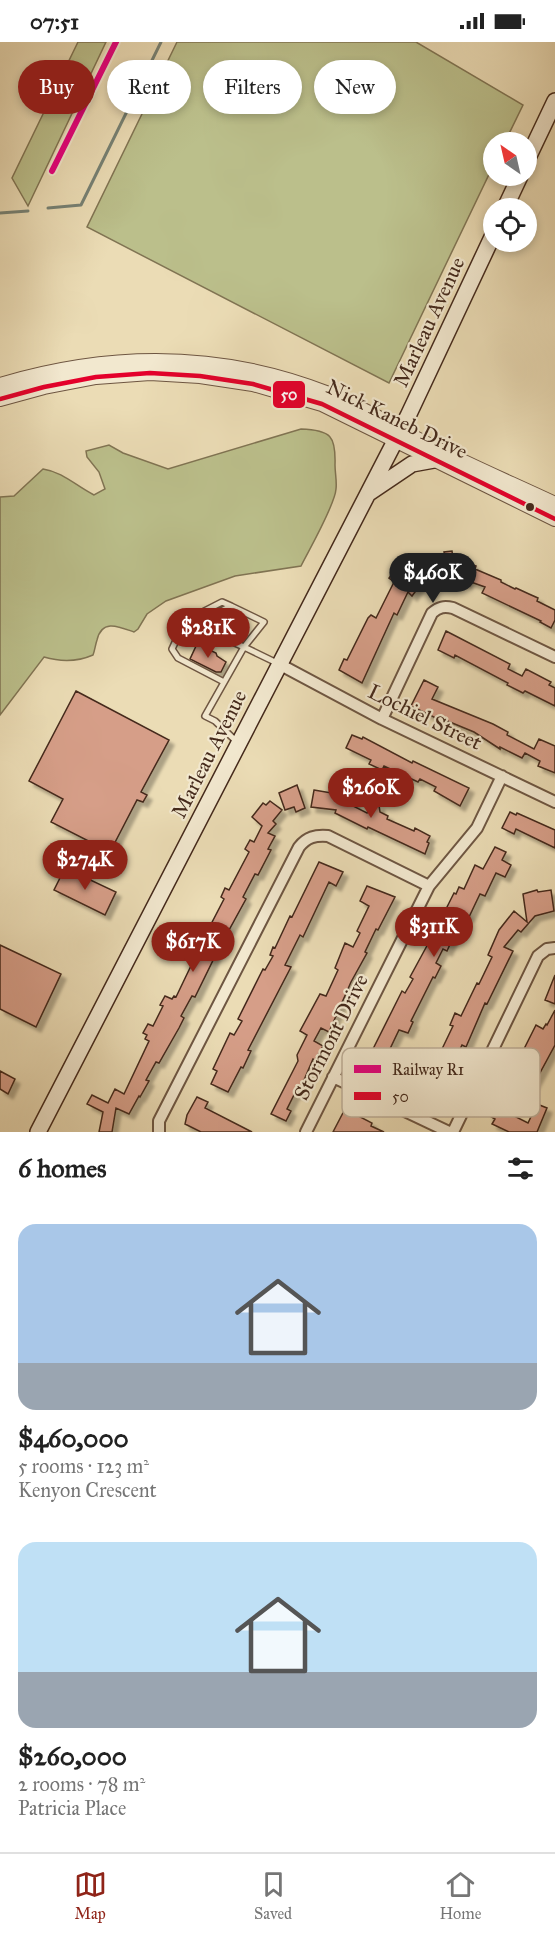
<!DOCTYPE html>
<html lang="en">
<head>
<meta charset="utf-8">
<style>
	:root { --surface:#fff; --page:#f6f6f6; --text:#222; --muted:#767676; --line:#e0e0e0; --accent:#8f2418 }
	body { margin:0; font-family:"IM FELL Great Primer",serif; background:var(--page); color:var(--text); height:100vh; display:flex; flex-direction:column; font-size:22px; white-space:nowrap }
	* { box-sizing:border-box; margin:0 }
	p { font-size:20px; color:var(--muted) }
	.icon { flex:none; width:33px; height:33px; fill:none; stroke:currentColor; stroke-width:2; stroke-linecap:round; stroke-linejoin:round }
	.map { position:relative; height:1090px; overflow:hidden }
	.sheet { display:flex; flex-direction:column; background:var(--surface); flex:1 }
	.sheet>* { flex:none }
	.guide { position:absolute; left:18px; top:18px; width:519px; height:54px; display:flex; gap:12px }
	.needle { width:39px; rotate:326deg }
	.buttons { position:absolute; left:483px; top:90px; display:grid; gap:12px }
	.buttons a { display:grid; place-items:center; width:54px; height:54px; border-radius:50%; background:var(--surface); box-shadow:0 3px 9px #0003; font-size:30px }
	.price { position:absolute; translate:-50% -51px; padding:0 14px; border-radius:21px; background:var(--accent); color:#fff; font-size:20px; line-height:39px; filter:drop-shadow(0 2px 3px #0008) }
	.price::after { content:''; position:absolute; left:50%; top:36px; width:18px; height:14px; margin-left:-9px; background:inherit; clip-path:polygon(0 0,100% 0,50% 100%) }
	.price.active { background:#222; color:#fff }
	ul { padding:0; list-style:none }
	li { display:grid; align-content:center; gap:12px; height:318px; padding:0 18px }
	li span { display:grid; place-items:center; height:186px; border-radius:18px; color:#555 }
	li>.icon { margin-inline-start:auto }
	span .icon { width:108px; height:108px; fill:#fffc; stroke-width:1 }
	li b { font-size:26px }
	h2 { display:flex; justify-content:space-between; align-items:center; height:72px; padding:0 18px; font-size:26px }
	.tag { padding:0 21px; border-radius:27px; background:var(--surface); box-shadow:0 3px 9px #0003; font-size:21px; line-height:54px }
	.tag.active { background:var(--accent); color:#fff }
	.status { display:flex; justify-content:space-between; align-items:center; height:42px; padding:0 30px; background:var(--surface); direction:ltr }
	.status svg { height:16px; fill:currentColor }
	.menu { display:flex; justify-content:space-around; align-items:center; height:84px; border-top:2px solid var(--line); background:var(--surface); font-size:16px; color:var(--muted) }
	.menu a { display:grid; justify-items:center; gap:3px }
	.menu .active { color:var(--accent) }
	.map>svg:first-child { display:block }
</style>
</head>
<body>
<div class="status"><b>07:51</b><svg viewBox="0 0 49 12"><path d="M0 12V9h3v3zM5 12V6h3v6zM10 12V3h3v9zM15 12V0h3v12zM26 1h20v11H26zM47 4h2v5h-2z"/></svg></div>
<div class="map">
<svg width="555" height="1090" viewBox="0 0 555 1090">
	<defs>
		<filter id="shadow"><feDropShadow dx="5" dy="5" stdDeviation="1.5" flood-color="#0004"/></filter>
	</defs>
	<rect width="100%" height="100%" fill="#ebdcb5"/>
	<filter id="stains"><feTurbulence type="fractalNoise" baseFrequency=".00333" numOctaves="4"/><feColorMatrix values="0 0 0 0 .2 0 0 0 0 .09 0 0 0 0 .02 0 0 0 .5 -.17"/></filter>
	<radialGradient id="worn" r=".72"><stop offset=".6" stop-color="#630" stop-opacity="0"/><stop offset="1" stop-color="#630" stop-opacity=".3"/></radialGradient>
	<path fill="#bbbf8b" stroke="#807453" stroke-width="1.5" d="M78 0H106L28 164 12 136Z
		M177 0H416L523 63 505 100H494L493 124 389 341 87 185Z
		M301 387C331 388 336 394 335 423 335 431 337 439 336 447 335 463 309 508 301 524L235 534 166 559 147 572 138 587 134 590C120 585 102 576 97 598 95 604 95 608 93 613 77 620 61 620 44 615L0 673V455L14 454 43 427C63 430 76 444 94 453L105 447 99 430 87 415 86 409 109 403 123 411 168 427Z"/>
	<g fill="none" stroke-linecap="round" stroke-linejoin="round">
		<path stroke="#768174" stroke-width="3" d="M48 166 81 163 161 0
			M0 171 28 169"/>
	</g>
	<path fill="#d69e88" stroke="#44291b" stroke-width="1.5" filter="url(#shadow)" d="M452 509 453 517 476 524 475 527 501 538V540L515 547 516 546 529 552 538 556 537 559 555 568V578L551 586 540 580 541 579 482 551 485 545 468 539 467 542 457 538 459 533 424 538 412 554 408 550 397 573 394 571 362 641 339 628 344 617 347 618 368 576 371 573 376 576 394 540 389 536 406 513 420 524 437 521 436 515 445 514 444 510Z
		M446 589 510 622 508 627 522 634 526 627 551 640 549 643 555 646V664L525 649 523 651 507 643 508 641 455 613 454 616 438 608Z
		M197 602 216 611 217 614 226 620 221 630H216L190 617Z
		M424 638 438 645 432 657 493 682 508 690 507 693 534 707 539 697 555 704V731L538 724 540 719 525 711 522 716 500 705V707L474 690 445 678 444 680 411 664Z
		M76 649 169 698 141 750 147 753 143 760 137 758 110 810 51 780 63 757 29 739Z
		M352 693 362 697 363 695 412 721 413 719 469 746 460 764 434 749 436 745 420 737 418 740 384 724 382 728 369 722 371 718 346 706Z
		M297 743 305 766 296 770 294 765 285 768 279 751Z
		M314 748 343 753 344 751 357 757 353 764 367 771 370 765 373 766 379 763 380 770 388 774 387 777 414 789 415 786 430 794 427 800 429 801 425 812 368 785 367 787 335 771 336 768 311 765Z
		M270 759 282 768 273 779 276 782 268 791 275 794 268 807 271 808 258 833 255 832 243 855 246 857 229 888 226 887 218 903 220 904 195 955 192 954 181 974 184 976 179 986 159 1021 156 1020 146 1038 149 1039 140 1055 139 1054 129 1072 116 1066 112 1090H99L103 1070 87 1062 92 1053 108 1061 115 1047 124 1052 149 999 145 997 147 993 143 991 148 982 153 984 163 964 160 963 165 954 172 957 174 954 176 955 200 905 195 903 205 884 209 886 224 857 221 855 225 846 229 848 249 810 245 807 250 798 254 800 262 784 252 775 263 761 266 763Z
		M510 770 516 773 517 771 555 788V806L516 787 514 792 502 786Z
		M495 805 506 810 502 818 511 823 505 835 496 831 485 854 480 852 469 875 458 870 450 886 456 889 447 909 443 907 436 921 441 924 435 936 433 935 411 979 413 980 408 991 399 988 389 1009 391 1010 388 1016 393 1019 386 1034 365 1023 402 949 405 951 413 937 410 935 429 900 426 899 442 867 445 869 454 851 456 852 459 845 464 847 475 823 483 827Z
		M319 820 343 830 336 844 329 840 303 895 300 893 285 923 291 925 248 1008 251 1009 243 1026 241 1025 228 1050 211 1042 217 1029 213 1027 230 991 234 993 242 979 238 977 263 927 265 928 273 914 270 913 273 905 275 906 290 874 292 875Z
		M65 826 116 850 105 873 54 848Z
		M367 844 395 855 378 888 376 887 365 910 367 911 351 940 329 990 321 986 314 999 323 1004 315 1018 313 1017 298 1052 295 1051 287 1067 291 1069 286 1079 271 1072 298 1019 297 1013 307 993 300 989 320 952 326 954 338 928 335 926 345 901 353 905 360 891 357 889 369 864 360 859Z
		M537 848 538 850 551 848 554 869 535 874 521 890 518 888 504 905 513 909 487 962 485 961 466 1005 462 1003 455 1018 460 1021 440 1060 430 1055 431 1053 422 1049 425 1043 422 1041 425 1034 432 1037 446 1011 441 1009 453 984 450 983 455 971 461 974 477 941 479 942 492 915 488 913 499 888 514 869 527 880 523 852Z
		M0 903 61 932 36 985 0 967Z
		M555 933V962L545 958Z
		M555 968V1003L528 1053 512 1046 517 1036 511 1033 517 1023 524 1027 533 1012 524 1007 536 983 543 987 546 982 547 983Z
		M0 1029 15 1037 8 1052 0 1047Z
		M197 1055 208 1060 205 1066 252 1090H201L185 1082 187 1073Z
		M495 1058 513 1066 510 1072 528 1081 537 1062 547 1066 537 1090H509L492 1082 495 1077 488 1073Z
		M345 1067 372 1081 371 1084 384 1090H333Z"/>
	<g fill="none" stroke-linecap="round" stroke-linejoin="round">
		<defs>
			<path id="service" d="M224 640 178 616 172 607 185 579 222 560 231 564
				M236 699 215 679 205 674 244 605 194 583 231 564 264 580 244 605 277 621"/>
			<path id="minor" d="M279 622 382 677 555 760
				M382 677 432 571C439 565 444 564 453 566L555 615
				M333 1035 449 1090
				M159 1090V1079L299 805C307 795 315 793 328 794L429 844
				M306 1090 429 844 477 786 502 734
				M453 1090 538 914 547 907 555 906"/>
			<path id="tertiary" d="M0 343C110 310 218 309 326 351 357 363 386 380 415 396 461 420 508 440 555 462
				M0 357 44 345 96 335 150 331 200 334 253 342 322 362 555 477"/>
			<path id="secondary" d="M526 120 555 59
				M505 166 520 134
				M369 451 412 422 434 418
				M38 1090 408 374 494 191"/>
		</defs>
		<use href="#service" stroke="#6e5642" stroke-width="8"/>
		<use href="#minor" stroke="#6e5642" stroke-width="14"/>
		<use href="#tertiary" stroke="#6e5642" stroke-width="16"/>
		<use href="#secondary" stroke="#44291b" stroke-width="18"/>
		<use href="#service" stroke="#f2e8cf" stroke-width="5"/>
		<use href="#minor" stroke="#f2e8cf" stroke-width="10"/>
		<use href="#tertiary" stroke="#f2e8cf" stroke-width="14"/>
		<use href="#secondary" stroke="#f2e8cf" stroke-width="15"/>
		<defs>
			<path id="bus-1" d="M0 357 44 345 96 335 150 331 200 334 253 342 322 362 555 477"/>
		</defs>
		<use href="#bus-1" stroke="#f2e8cf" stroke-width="9"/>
		<use href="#bus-1" stroke="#e4002b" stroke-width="4.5"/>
		<defs>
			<path id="rail-1" d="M52 129 116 0"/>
		</defs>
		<use href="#rail-1" stroke="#f2e8cf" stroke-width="10"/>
		<use href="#rail-1" stroke="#e5007d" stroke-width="6"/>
	</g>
	<circle fill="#44291b" stroke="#f2e8cf" stroke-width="2" cx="530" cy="465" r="5"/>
	<g text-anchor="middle" stroke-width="4.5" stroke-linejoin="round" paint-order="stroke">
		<g font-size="21" fill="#44291b" stroke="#f2e8cf">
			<text transform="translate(429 280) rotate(-65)" y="7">Marleau Avenue</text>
			<text transform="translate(397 377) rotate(26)" y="7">Nick Kaneb Drive</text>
			<text transform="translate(425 675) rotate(26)" y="7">Lochiel Street</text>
			<text transform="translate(209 712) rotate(-63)" y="7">Marleau Avenue</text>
			<text transform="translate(331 995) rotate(-63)" y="7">Stormont Drive</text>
		</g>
	</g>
	<rect x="342" y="1006" width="198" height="69" rx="9" fill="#f2e8cf" stroke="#beaf99" stroke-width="1.5"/>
	<rect x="354" y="1023" width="27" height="8" fill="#e5007d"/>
	<rect x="354" y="1050" width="27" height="8" fill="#e4002b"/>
	<g font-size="16" fill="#44291b">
		<text x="392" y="1033">Railway R1</text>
		<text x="392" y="1060">50</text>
	</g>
	<rect stroke="#f2e8cf" stroke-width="2" x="272" y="338" width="34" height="29" rx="6" fill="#e4002b"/>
	<g font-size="16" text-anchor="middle" font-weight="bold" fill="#fff">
		<text x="289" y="358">50</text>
	</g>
	<rect width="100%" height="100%" filter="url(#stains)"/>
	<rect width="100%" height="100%" fill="url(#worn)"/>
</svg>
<div class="buttons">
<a><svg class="needle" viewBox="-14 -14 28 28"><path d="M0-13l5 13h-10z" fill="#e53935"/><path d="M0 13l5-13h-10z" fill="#767676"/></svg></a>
<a><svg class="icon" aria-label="locate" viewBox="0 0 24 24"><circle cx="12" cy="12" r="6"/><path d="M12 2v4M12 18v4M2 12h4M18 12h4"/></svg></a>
</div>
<b class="price active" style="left:433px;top:562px">$460K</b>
<b class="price" style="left:208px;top:617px">$281K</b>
<b class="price" style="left:371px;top:777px">$260K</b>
<b class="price" style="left:85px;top:849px">$274K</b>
<b class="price" style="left:434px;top:916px">$311K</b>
<b class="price" style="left:193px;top:931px">$617K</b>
<div class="guide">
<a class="tag active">Buy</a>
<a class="tag">Rent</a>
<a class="tag">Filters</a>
<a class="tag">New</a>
</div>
</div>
<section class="sheet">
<h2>6 homes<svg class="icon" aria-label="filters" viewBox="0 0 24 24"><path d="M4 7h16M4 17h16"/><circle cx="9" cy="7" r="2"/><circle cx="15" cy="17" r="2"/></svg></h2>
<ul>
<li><span style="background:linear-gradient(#a9c7e8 75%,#9aa5b1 0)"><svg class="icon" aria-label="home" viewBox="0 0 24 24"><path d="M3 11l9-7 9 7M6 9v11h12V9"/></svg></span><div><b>$460,000</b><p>5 rooms · 123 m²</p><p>Kenyon Crescent</p></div></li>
<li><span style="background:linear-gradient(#bfe0f5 70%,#9aa5b1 0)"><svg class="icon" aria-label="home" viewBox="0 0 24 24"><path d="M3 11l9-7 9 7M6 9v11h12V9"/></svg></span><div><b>$260,000</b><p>2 rooms · 78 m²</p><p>Patricia Place</p></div></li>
</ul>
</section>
<nav class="menu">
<a class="active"><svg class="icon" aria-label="map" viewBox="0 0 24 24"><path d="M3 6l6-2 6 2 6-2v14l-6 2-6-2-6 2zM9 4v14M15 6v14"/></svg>Map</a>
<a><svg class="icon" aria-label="saved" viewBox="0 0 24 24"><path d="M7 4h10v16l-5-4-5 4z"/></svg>Saved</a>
<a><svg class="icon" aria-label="home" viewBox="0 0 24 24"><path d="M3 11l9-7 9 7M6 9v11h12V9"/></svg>Home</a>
</nav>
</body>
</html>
